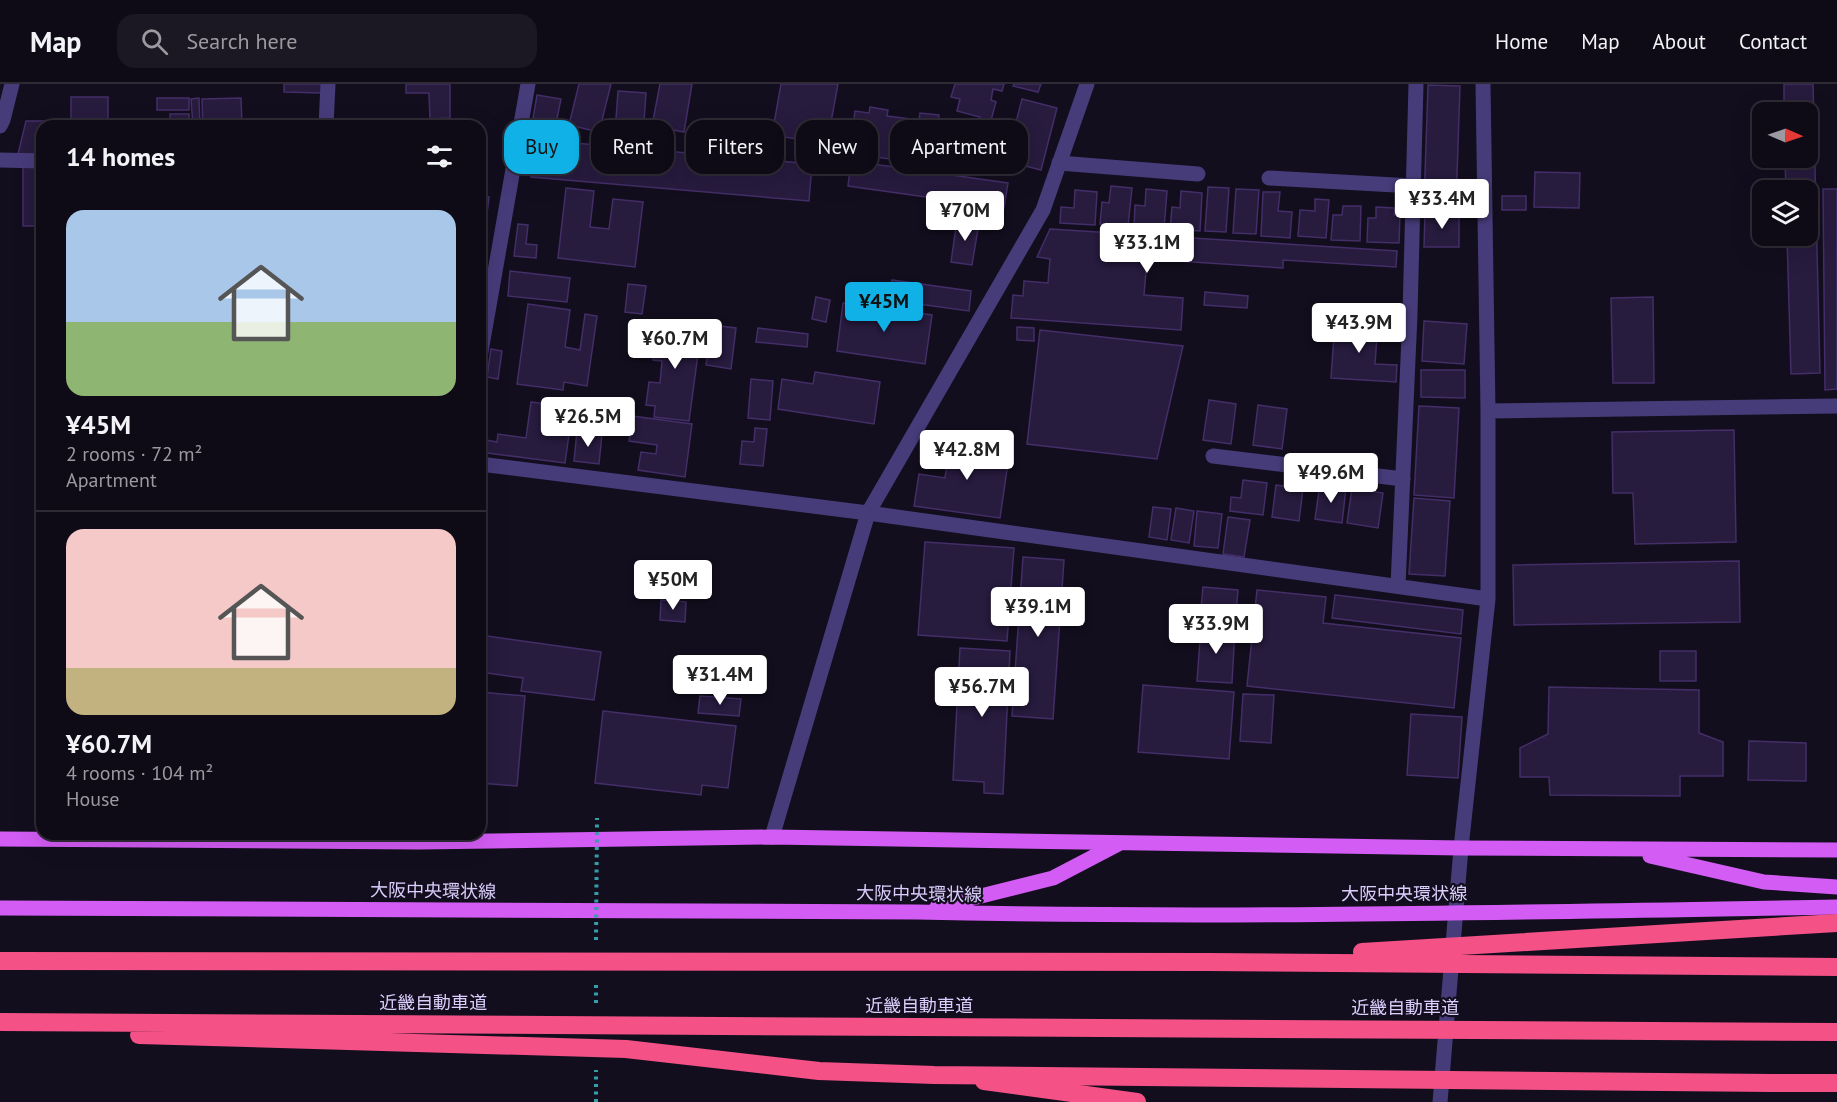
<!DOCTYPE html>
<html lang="en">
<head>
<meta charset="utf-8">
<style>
	:root { --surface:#0e0a16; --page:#1c1823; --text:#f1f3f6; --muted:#9b9aa1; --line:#2e2b35; --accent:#0fb1e7 }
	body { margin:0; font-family:"PT Sans","Noto Sans JP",sans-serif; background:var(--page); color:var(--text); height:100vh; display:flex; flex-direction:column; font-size:22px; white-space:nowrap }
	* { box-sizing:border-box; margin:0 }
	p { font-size:20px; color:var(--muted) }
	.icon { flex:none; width:33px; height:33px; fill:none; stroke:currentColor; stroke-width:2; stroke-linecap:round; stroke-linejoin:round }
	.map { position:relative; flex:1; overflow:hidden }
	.drawer { position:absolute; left:36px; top:36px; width:450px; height:720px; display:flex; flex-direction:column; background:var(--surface); border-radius:18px; box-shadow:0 6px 24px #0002,0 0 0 2px var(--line) }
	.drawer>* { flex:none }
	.banner { position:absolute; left:504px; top:36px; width:570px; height:54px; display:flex; gap:12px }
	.needle { width:39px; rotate:92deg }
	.fabs { position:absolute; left:1752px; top:18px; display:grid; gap:12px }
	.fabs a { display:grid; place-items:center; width:66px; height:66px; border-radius:12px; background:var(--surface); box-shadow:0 6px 24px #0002,0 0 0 2px var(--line); font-size:30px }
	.price { position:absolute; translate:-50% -51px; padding:0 14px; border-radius:6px; background:#fff; color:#222; font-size:20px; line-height:39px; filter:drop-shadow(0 2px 3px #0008) }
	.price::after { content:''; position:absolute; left:50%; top:36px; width:18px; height:14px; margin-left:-9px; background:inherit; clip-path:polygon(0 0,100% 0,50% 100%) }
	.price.current { background:var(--accent); color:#111 }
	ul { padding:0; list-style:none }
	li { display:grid; align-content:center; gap:12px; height:318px; padding:0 30px }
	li+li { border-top:2px solid var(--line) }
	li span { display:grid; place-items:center; height:186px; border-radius:18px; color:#555 }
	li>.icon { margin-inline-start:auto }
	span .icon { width:108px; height:108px; fill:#fffc; stroke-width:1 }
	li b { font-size:26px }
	h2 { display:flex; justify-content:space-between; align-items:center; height:72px; padding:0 30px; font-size:26px }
	.tag { padding:0 21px; border-radius:18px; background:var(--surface); box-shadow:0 6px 24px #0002,0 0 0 2px var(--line); font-size:21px; line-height:54px }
	.tag.current { background:var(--accent); color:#111 }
	header { display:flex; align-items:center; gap:36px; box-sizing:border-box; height:84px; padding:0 30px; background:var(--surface); border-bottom:2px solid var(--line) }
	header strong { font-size:28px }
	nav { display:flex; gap:33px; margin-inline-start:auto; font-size:21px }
	.search { width:420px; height:54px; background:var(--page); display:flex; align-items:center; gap:15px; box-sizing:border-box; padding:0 21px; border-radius:18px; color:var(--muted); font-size:22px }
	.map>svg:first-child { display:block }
</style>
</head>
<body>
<header>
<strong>Map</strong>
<div class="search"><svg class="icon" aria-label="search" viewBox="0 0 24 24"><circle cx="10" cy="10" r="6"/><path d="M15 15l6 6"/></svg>Search here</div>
<nav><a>Home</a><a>Map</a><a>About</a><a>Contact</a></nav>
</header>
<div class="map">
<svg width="1837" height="1018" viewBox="0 0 1837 1018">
	<rect width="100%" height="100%" fill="#130e1e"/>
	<path fill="#271b3e" stroke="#432e68" stroke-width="1.5" d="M284 0H323L322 9 284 8Z
		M406 0H450V34L430 35 429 9H406Z
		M579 0H611L599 48 569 41Z
		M660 0H692L684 48 652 42Z
		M781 0H838L827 60 772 51Z
		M955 0H1004L1002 7 993 5 991 16 996 18 990 40 978 37 980 33 957 27 960 15 951 13Z
		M1014 0H1041L1038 8 1013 2Z
		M1784 0H1813L1820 289 1791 290 1787 152H1808V106H1786L1785 74H1808V28H1784Z
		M1428 1 1460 2 1456 121 1424 120Z
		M618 7 646 9 644 38 616 35Z
		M537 11 561 15 556 39 533 34Z
		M71 13H108V42H42V70H18L26 37H71Z
		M157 14H189V26H157Z
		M199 14 200 42H193L191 15Z
		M241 14 242 42H203L202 15Z
		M1022 15 1057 24 1041 86 1006 77Z
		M870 23 888 26 887 32 919 36 920 29 939 31 938 38 954 40 951 62H957L955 79 932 76V72L924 71V79L875 73 877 66 850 63 855 27 869 29Z
		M170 30H189V42H170Z
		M975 45 992 49 985 79 968 75Z
		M552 57 812 80 809 117 531 93 532 71 550 73Z
		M851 77 1008 99 1004 124 848 102Z
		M23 83H42V142H23Z
		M1535 88 1580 89 1579 124 1534 123Z
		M1111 102 1132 104 1128 142 1100 140 1102 118 1109 119Z
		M1208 103 1229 104 1226 148 1205 147Z
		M566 104 594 107 590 143 609 145 613 115 643 118 635 183 558 174Z
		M1146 105 1167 107 1164 145 1134 143 1135 121 1145 122Z
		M1236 105 1259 106 1256 150 1233 149Z
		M1823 105H1837V305L1825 306Z
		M1075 106 1097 108 1095 141 1060 139 1061 123 1074 124Z
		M1181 107 1202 109 1200 147 1170 145 1172 123 1180 124Z
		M1263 108H1280L1278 127 1292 128 1290 154 1261 152Z
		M480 112 489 113 480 186Z
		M1502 112H1526V126H1502Z
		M1315 115 1329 116 1326 154 1298 152 1300 126 1315 127Z
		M1343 122H1361L1360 157 1331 156 1333 131H1342Z
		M1376 123 1395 124 1394 131H1400L1399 159 1367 158 1368 134H1376Z
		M1425 128H1459V163H1424Z
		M957 136 979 139 972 181 951 178Z
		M518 140 528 141 526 160 537 161 536 174 514 172Z
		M1050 145 1397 167 1396 183 1283 176V184L1147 175 1144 211 1183 214 1181 246 1011 234 1013 211 1023 212 1024 197 1048 199 1050 175 1037 173Z
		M510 187 570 194 567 218 508 212Z
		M892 196 971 207 969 227 889 216Z
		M628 200 646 202 642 230 625 228Z
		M1205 208 1248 212 1247 224 1204 221Z
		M816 213 830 216 826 238 812 235Z
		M1653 213 1654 299H1613L1611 214Z
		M843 219 932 231 925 280 837 267Z
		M528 220 570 226 565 263 580 266 585 230 597 232 587 302 564 298 563 306 517 300Z
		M664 236 702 240 689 337 654 333 655 322 646 321 649 298 660 299 662 277 653 276 656 252H662Z
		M1335 237 1378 239 1375 280 1397 281 1396 298 1331 294Z
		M1424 237 1467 240 1464 280 1422 277Z
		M712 241 736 244 731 285 706 281Z
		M1017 243 1034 244V257L1017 256Z
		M758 244 808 250 807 263 756 258Z
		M1040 246 1183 262 1157 375 1027 360Z
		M491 265 502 267 498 295 487 293Z
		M1421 286H1465V314L1421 313Z
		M815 288 880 298 874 340 778 325 782 295 813 300Z
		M751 295 773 297 770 336 748 334Z
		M1209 316 1236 320 1231 360 1203 356Z
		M531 318 603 327 602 340 571 336 565 379 480 368V355L497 358 498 350 526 354Z
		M1258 321 1287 325 1282 365 1253 361Z
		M1419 322 1459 324 1454 414 1414 411Z
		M632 332 692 340 685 393 638 386 641 368 656 370 657 361 629 357Z
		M755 344 767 345 763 382 740 380 742 357 754 358Z
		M1734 346 1736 458 1635 460 1633 409H1613L1612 348Z
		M577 347 602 350 599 380 574 377Z
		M950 356 1010 365 1000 434 914 422 919 390 945 394Z
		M1243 396 1267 399 1263 431 1230 427 1231 413 1241 414Z
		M1320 400 1346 404 1342 439 1315 435Z
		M1276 401 1303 405 1299 437 1272 433Z
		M1352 404 1383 409 1378 444 1347 439Z
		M1414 414 1450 417 1445 492 1409 490Z
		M1153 423 1171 425 1167 456 1149 453Z
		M1176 424 1194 427 1189 459 1171 456Z
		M1197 427 1222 430 1218 464 1194 462Z
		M1228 433 1250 436 1244 473 1223 470Z
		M925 458 1014 464 1007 557 918 551Z
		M1023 473 1064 476 1053 635 1012 632Z
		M1739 477 1740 538 1514 541 1513 481Z
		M1203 503 1238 506 1235 539 1200 535Z
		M1257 506 1326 513 1323 539 1461 554 1454 624 1247 602Z
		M1335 511 1463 526 1461 550 1332 534Z
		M661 516 686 518 685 538 660 536Z
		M1201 543 1235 545 1232 599 1197 597Z
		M480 551 601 568 594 616 521 607 523 594 480 588Z
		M960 564 1010 567 1003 710 984 709V698L953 696Z
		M1660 567H1696V597H1660Z
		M1143 601 1234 608 1229 675 1138 668Z
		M1549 603 1699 606V649L1723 658V692H1680V712L1550 711 1549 693H1520V664L1548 650Z
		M480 608 525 612 517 702 480 699Z
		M1243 610 1274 611 1271 659 1240 657Z
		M700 612 741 615 739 632 698 629Z
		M603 627 736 642 728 704 702 701 701 711 595 699Z
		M1411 630 1462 633 1458 694 1407 691Z
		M1749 657 1806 659V697L1748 696Z"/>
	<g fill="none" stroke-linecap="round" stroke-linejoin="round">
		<path stroke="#473c7a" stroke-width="15" d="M1059 79 1198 90
			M1269 94 1413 102
			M1213 372 1403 395"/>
		<path stroke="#473c7a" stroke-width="15" d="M0 42 3 36 12 0
			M326 42 328 0
			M0 76 42 77
			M480 273 528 0
			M1488 327 1837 322
			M480 380 868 429 1488 515
			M1398 502 1410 230 1416 0
			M772 753 868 429 1043 126 1087 0
			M1461 764 1488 515V327L1483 0"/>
		<path stroke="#473c7a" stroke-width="15" d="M1440 1018 1461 764"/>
		<path stroke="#d35cf4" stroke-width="15" d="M0 755 419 758 772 753 1461 764 1837 766
			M1650 772 1764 798 1837 803
			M937 823 1053 794 1120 759
			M0 824 917 828C1224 835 1530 828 1837 823"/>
		<path stroke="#f45186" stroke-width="18" d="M984 997 1137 1018
			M1773 999H1837"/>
		<path stroke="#359ea9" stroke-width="4" stroke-dasharray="3 4.5" stroke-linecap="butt" d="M596 856 597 734
			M596 919V899
			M596 1018V986"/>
		<path stroke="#f45186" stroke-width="18" d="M1362 868 1837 839
			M0 877 1208 878 1837 883
			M0 938 1837 948
			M139 951 626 965 819 987 934 991 1773 999"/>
	</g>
	<g text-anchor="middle" stroke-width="4.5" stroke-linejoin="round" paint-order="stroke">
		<g font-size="18" fill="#dacefc" stroke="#130e1e">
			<text transform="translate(433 807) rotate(1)" y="6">大阪中央環状線</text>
			<text transform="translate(919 810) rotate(1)" y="6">大阪中央環状線</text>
			<text x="1404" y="816">大阪中央環状線</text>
			<text x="433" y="925">近畿自動車道</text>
			<text x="919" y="928">近畿自動車道</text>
			<text x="1405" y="930">近畿自動車道</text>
		</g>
	</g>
</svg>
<div class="fabs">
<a><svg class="needle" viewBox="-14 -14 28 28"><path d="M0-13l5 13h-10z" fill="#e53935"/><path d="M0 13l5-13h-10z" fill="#9b9aa1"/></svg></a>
<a><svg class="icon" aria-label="layers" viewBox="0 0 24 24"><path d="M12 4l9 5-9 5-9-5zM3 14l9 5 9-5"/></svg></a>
</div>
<b class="price" style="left:1442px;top:146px">¥33.4M</b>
<b class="price" style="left:965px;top:158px">¥70M</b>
<b class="price" style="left:1147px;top:190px">¥33.1M</b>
<b class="price current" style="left:884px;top:249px">¥45M</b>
<b class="price" style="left:1359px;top:270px">¥43.9M</b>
<b class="price" style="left:675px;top:286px">¥60.7M</b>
<b class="price" style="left:588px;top:364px">¥26.5M</b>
<b class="price" style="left:967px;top:397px">¥42.8M</b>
<b class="price" style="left:1331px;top:420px">¥49.6M</b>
<b class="price" style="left:673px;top:527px">¥50M</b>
<b class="price" style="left:1038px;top:554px">¥39.1M</b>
<b class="price" style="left:1216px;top:571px">¥33.9M</b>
<b class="price" style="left:720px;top:622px">¥31.4M</b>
<b class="price" style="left:982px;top:634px">¥56.7M</b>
<div class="banner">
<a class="tag current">Buy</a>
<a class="tag">Rent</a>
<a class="tag">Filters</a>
<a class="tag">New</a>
<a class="tag">Apartment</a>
</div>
<section class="drawer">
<h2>14 homes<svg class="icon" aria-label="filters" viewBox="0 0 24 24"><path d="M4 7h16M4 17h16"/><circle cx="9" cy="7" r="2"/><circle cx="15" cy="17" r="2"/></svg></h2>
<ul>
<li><span style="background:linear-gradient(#a9c7e8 60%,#8fb573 0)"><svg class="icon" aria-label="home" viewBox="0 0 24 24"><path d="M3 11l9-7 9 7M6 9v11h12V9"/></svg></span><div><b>¥45M</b><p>2 rooms · 72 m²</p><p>Apartment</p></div></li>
<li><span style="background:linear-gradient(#f6c9c9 75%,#c2b280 0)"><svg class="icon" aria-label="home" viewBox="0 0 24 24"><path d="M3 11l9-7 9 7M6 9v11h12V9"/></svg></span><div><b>¥60.7M</b><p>4 rooms · 104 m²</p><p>House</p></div></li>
</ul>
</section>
</div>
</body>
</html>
